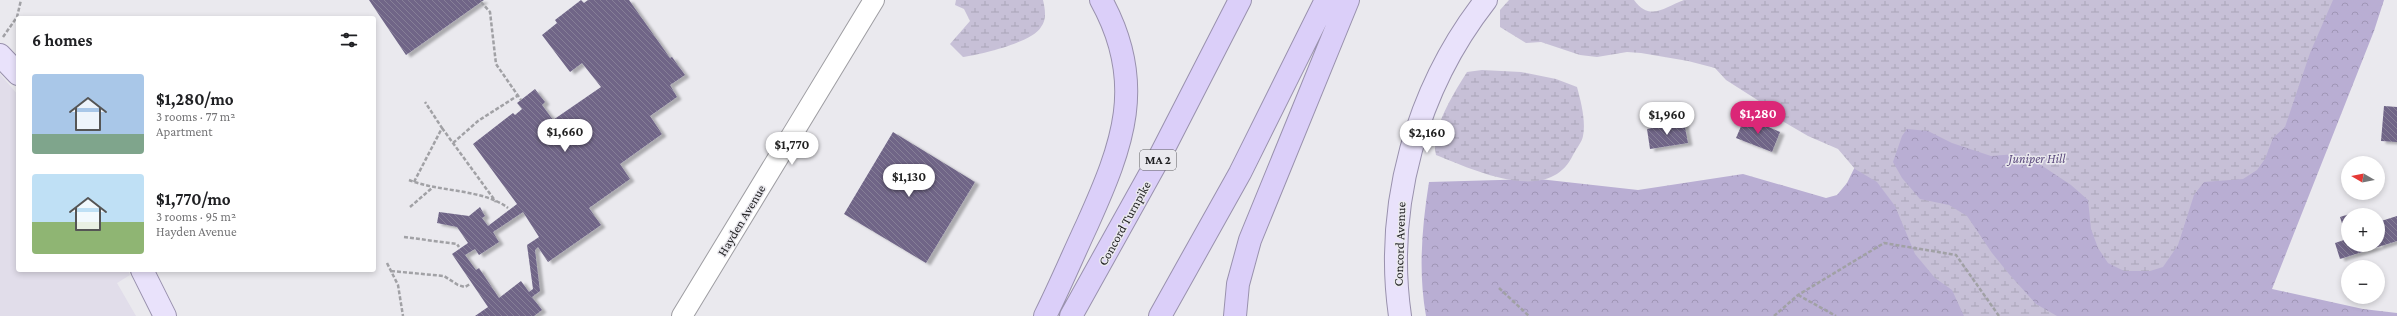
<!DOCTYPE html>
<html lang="en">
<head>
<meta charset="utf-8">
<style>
	:root { --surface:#fff; --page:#f2f2f2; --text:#202124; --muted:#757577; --accent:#db2777 }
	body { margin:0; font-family:"Crimson Pro",serif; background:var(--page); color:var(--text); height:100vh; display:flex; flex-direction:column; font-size:15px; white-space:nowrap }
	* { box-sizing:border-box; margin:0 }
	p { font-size:13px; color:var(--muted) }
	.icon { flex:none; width:22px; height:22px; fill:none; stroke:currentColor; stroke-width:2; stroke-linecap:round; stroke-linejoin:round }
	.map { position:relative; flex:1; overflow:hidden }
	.details { position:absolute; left:16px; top:16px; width:360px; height:256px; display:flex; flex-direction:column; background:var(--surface); border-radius:4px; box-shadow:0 2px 6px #0003 }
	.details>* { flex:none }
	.needle { width:26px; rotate:279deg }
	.buttons { position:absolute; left:2341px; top:156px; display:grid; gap:8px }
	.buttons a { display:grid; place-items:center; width:44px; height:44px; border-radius:50%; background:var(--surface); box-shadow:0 2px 6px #0003; font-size:20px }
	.price { position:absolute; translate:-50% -34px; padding:0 9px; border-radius:14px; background:#fff; color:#222; font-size:13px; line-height:26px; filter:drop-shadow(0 1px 2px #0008) }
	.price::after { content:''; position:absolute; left:50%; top:24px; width:12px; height:9px; margin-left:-6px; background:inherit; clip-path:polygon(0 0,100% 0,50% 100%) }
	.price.current { background:var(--accent); color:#fff }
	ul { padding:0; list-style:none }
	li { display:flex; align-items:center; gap:12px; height:100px; padding:0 16px }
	li span { display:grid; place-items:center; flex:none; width:112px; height:80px; border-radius:4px; color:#555 }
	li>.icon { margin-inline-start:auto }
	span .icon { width:48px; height:48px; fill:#fffc; stroke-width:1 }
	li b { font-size:17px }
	h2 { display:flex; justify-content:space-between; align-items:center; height:48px; padding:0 16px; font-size:17px }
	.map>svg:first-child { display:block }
</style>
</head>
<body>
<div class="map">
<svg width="2397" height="316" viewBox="0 0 2397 316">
	<defs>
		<pattern id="forest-crowns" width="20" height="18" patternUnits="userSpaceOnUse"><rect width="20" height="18" fill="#b9aed3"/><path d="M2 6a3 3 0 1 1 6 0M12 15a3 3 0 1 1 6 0" fill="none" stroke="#9f95b5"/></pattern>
		<pattern id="wetland-marsh" width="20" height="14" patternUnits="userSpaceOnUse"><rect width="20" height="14" fill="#c7c0d7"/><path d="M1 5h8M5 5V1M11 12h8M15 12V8" fill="none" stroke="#aaa5b8"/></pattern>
		<pattern id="building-back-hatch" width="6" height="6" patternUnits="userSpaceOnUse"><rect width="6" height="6" fill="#6f6587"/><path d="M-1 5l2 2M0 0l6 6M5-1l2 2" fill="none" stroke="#867f97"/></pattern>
		<filter id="shadow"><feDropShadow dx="4.5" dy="2.5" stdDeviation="1" flood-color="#0004"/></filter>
	</defs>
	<rect width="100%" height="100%" fill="#eae9ee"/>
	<path fill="#e1ddea" d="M0 74 18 95V270H128L130 275 117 283 136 316H0Z"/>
	<path fill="url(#forest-crowns)" d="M1937 0H2384L2374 31 2272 289 2363 309 2397 313V316H1426C1418 271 1422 226 1429 182L1539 179 1638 190 1743 174 1826 198 1837 195 1847 183Z"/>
	<path fill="url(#wetland-marsh)" d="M956 0H1043C1045 9 1047 19 1041 27 1033 42 980 55 963 57L950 44 970 21 964 9 955 5Z
		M1509 0H1634C1650 22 1665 7 1684 0H2333L2310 53 2285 127 2273 138 2265 159 2257 170 2243 179 2204 182 2194 195 2178 245 2163 267 2150 271H2124L2108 263 2098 248 2091 229 2088 200 2071 185 2032 159 2016 154 1991 156 1952 143 1928 131 1907 129 1902 136 1893 162 1902 178 1920 199 1949 205 1967 216 1992 253 2009 274 2036 304 2057 316H1964L1952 290 1935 278 1915 254 1895 206 1877 182 1855 169 1838 149 1808 136 1784 122 1759 101 1726 80 1715 68 1688 61 1641 53 1627 52 1597 57 1580 55 1541 42 1526 43 1500 27V10Z
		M1482 70 1521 72 1556 79 1577 87C1581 102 1586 121 1583 136 1582 142 1576 149 1573 155 1549 206 1474 170 1436 155 1430 130 1454 93 1467 72Z"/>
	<path fill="url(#building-back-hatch)" fill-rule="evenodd" filter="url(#shadow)" d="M369 0H484L406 55Z
		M581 0 584 3 588 0H629L670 58 672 57 685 75 670 85 677 97 650 116 662 134 620 164 630 179 589 208 601 225 548 262 538 247 535 250 540 291 532 297 542 310 534 316H475L488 307 452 254 468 243 457 227 437 223 439 212 469 216 480 207 485 216 482 218 488 226 517 204 473 144 513 113 515 115 522 109 517 103 535 89 545 102 542 105 553 120 601 87 582 63 570 72 542 35 557 23 555 20ZM523 212 539 237 527 245 533 289 529 292 521 281 499 298 479 268 476 270 465 255 475 249 479 255 499 242 493 232Z
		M2384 106 2397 107V142L2381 141Z
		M1745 117 1780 132 1772 152 1736 138Z
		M1684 122 1688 143 1650 149 1647 129Z
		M893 132 975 182 926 263 844 214Z
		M2362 210 2363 215H2348V245H2378V222L2397 216V241L2340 259 2335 243 2347 239 2340 217Z"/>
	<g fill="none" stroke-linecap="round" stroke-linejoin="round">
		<defs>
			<path id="minor" d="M682 316 874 0"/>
			<path id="major" d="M0 55 18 74
				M142 270 165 316
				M1400 316C1384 205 1417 88 1486 0"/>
			<path id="highway" d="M1045 316C1060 286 1073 255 1087 225 1123 145 1147 83 1101 0
				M1071 316 1160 156 1240 0
				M1160 316 1240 173 1326 0
				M1235 316 1238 284 1250 240 1348 0"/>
		</defs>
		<use href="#minor" stroke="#9e9da2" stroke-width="22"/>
		<use href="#major" stroke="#9991ad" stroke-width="24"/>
		<use href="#highway" stroke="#9991ad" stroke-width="24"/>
		<path stroke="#a1a1a5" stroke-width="2.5" stroke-dasharray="4 2" stroke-linecap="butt" d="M481 2 490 12 496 64 521 100
			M3 37 17 17 21 0
			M442 128 496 202
			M453 143 478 121 517 96
			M409 180C438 192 484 189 508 208
			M414 182 442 128 425 102
			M410 207 432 188
			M404 237 457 244 459 247
			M387 263 398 285 403 316
			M391 271 444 276 458 285 465 287 470 284
			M1499 288 1529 316
			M1798 295 1836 316
			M1774 316 1798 295 1884 243 1956 255 1999 316"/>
		<use href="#minor" stroke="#fff" stroke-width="20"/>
		<use href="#major" stroke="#e9e2fb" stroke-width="22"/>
		<use href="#highway" stroke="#dbcff9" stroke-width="22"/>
	</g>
	<g text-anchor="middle" stroke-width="3" stroke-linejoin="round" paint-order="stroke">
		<rect fill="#eae9ee" stroke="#5c5c5e" stroke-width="1" x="1140" y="150" width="36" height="20" rx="3"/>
		<g font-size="12" font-weight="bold" fill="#1f1f21">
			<text x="1158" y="164">MA 2</text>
		</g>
		<g font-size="13" font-style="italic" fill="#5d4c7f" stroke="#eae9ee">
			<text x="2037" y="163">Juniper Hill</text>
		</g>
		<g font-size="13" fill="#1f1f21" stroke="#eae9ee">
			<text transform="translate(741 220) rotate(-59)" y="5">Hayden Avenue</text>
			<text transform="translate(1124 223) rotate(-61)" y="5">Concord Turnpike</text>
			<text transform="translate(1399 244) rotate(-88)" y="5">Concord Avenue</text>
		</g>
	</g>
</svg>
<div class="buttons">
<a><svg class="needle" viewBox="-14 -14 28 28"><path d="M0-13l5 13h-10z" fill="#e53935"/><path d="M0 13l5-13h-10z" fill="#757577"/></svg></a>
<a>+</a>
<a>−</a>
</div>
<b class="price current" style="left:1758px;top:135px">$1,280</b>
<b class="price" style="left:1667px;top:136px">$1,960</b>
<b class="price" style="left:565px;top:153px">$1,660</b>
<b class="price" style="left:1427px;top:154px">$2,160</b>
<b class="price" style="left:792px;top:166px">$1,770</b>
<b class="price" style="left:909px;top:198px">$1,130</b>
<section class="details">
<h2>6 homes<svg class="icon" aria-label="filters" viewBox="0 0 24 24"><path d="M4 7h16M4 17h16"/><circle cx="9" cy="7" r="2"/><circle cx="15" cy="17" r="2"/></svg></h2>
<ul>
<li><span style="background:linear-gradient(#a9c7e8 75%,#7fa58c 0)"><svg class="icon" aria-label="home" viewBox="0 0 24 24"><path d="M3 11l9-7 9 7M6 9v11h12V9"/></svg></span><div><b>$1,280/mo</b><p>3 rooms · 77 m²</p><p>Apartment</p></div></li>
<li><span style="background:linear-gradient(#bfe0f5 60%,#8fb573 0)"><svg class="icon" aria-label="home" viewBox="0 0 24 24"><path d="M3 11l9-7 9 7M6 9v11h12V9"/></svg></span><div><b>$1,770/mo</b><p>3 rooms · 95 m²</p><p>Hayden Avenue</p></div></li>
</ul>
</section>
</div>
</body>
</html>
